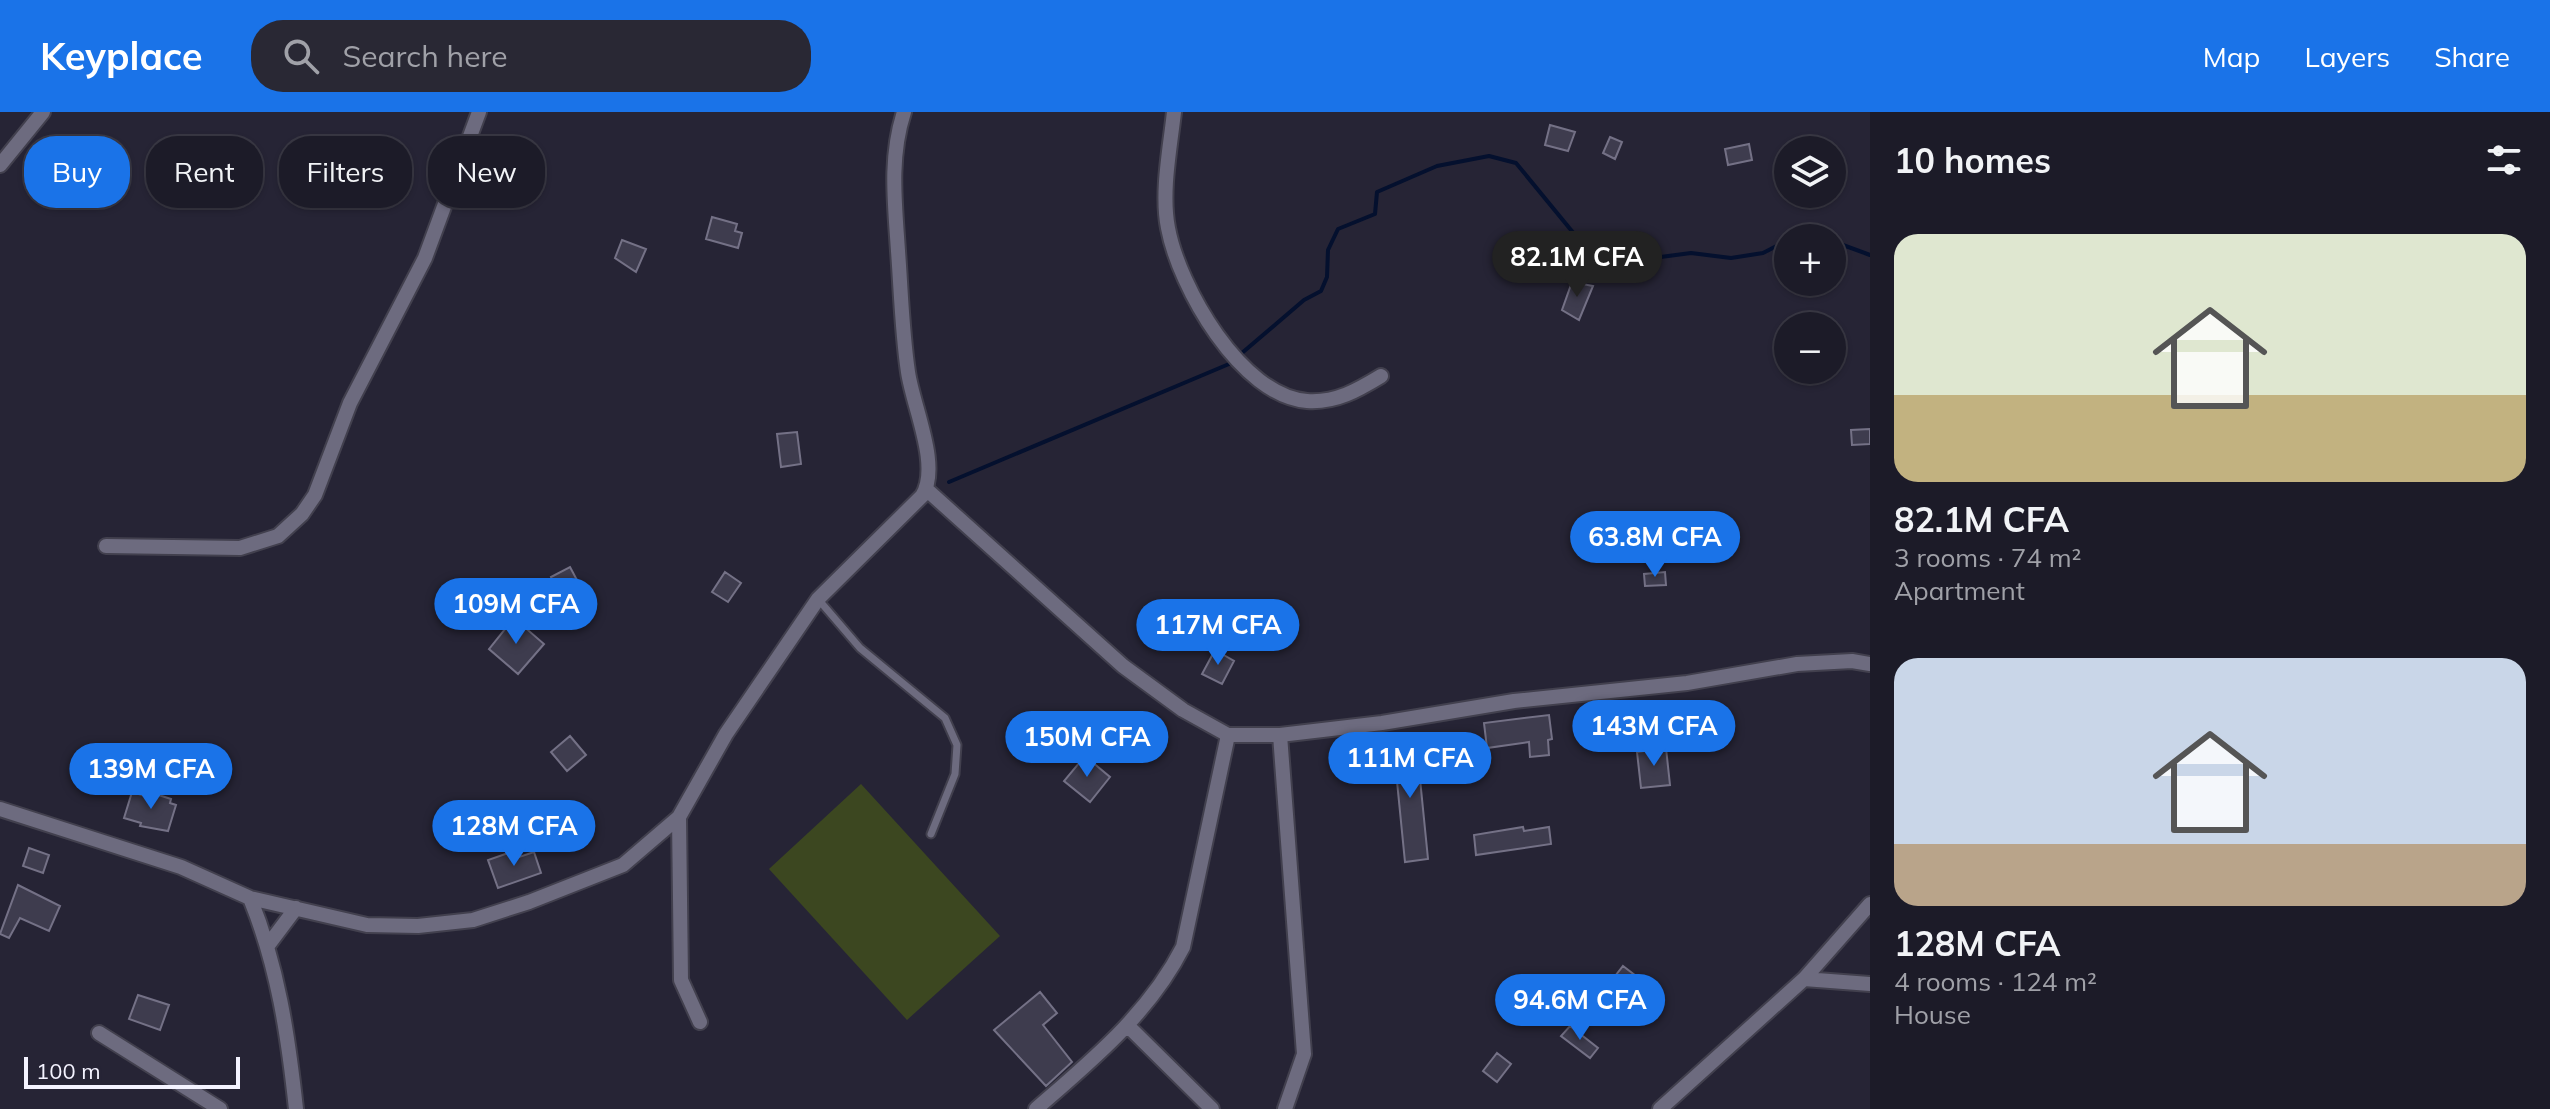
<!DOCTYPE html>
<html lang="en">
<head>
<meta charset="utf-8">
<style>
	:root { --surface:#1c1b28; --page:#292834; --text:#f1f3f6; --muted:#a0a1a8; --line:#3a3945; --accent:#1a73e8 }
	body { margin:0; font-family:Mulish,sans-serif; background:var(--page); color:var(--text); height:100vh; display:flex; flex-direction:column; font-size:30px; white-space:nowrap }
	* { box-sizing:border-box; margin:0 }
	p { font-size:26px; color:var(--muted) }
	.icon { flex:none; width:44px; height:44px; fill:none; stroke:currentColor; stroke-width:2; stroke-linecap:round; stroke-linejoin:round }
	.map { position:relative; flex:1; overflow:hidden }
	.side { display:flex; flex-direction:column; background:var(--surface); width:680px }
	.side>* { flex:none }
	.hud { position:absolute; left:24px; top:24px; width:760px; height:72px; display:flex; gap:16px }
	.fabs { position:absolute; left:1774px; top:24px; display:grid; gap:16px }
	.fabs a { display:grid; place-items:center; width:72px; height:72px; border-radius:50%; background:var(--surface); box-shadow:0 2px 6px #0004,0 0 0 2px var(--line); font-size:40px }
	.scale { position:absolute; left:24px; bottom:20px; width:216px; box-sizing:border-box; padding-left:8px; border:4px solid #f4f3ff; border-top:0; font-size:22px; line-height:28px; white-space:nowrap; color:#f4f3ff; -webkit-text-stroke:6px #262435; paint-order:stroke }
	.price { position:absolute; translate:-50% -68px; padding:0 18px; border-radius:28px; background:var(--accent); color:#fff; font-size:26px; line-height:52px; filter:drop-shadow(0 2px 4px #0008) }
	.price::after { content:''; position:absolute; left:50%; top:48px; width:24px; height:18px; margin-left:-12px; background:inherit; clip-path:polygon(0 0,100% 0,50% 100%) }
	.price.on { background:#222; color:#fff }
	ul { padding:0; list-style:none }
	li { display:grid; align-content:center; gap:16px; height:424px; padding:0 24px }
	li span { display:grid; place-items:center; height:248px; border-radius:24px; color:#555 }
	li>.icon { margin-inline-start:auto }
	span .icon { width:144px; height:144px; fill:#fffc; stroke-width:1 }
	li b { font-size:34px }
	h2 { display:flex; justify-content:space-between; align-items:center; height:96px; padding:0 24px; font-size:34px }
	.pill { padding:0 28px; border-radius:32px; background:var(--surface); box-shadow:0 2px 6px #0004,0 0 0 2px var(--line); font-size:28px; line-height:72px }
	.pill.on { background:var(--accent); color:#fff }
	header { display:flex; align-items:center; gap:48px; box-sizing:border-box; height:112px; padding:0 40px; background:var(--accent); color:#fff }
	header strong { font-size:38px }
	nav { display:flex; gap:44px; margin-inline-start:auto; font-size:28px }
	.search { width:560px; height:72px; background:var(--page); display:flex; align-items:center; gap:20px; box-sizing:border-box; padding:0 28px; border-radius:32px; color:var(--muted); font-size:30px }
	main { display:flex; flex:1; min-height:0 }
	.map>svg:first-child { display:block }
</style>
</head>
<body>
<header>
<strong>Keyplace</strong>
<div class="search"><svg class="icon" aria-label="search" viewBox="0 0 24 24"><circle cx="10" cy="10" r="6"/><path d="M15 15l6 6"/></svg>Search here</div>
<nav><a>Map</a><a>Layers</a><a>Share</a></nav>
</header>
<main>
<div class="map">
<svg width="1870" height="997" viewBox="0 0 1870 997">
	<rect width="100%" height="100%" fill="#262435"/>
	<path fill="#3c4720" d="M861 672 1000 824 907 908 769 757Z"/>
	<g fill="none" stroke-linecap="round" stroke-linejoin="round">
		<path stroke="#04102e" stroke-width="4" d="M1791 126H1795
			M1832 129 1870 143
			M949 370 1229 252 1304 188 1321 179 1327 165 1328 138 1338 117 1375 102 1377 80 1437 54 1489 44 1516 51 1580 129 1615 151 1691 141 1731 146 1763 141 1788 128"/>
	</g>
	<path fill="#3e3c4e" stroke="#747186" stroke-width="2" d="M1550 13 1575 20 1568 39 1545 33Z
		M1610 25 1622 30 1615 47 1603 41Z
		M1749 32 1752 48 1728 53 1725 37Z
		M712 105 737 112 735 119 742 121 738 136 706 127Z
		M622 128 646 137 636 160 615 146Z
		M1572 170 1593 174 1579 208 1562 198Z
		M1870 317V332L1852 333 1851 318Z
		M797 320 801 352 781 355 777 322Z
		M570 455 578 470 558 480 551 465Z
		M725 460 741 471 728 490 712 480Z
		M1665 460 1666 473 1645 474 1644 462Z
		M514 506 544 532 518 562 489 537Z
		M1215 538 1234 549 1222 572 1202 562Z
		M1549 603 1552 627 1548 628 1549 643 1530 645 1529 630 1487 636 1484 611Z
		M570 624 586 643 567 659 551 640Z
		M1416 627 1428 747 1405 750 1393 629Z
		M1666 636 1670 673 1641 676 1637 640Z
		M1085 644 1110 665 1090 690 1064 669Z
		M146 679 171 687 170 691 176 693 168 719 140 714 141 711 124 706 132 680 145 684Z
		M1523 715 1524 719 1549 715 1551 732 1476 743 1474 723Z
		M29 736 49 743 43 761 23 754Z
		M511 740 513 747 534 740 541 761 498 776 488 748Z
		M18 773 60 794 49 819 20 806 9 826 0 822Z
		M1623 854 1636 864 1618 887 1605 877Z
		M1040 880 1057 901 1043 913 1072 950 1046 974 994 918Z
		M138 883 169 893 160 918 129 907Z
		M1570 914 1598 936 1590 946 1561 924Z
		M1497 941 1511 952 1497 970 1483 959Z"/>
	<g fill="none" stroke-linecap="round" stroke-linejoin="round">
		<defs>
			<path id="service" d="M818 487 860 536 945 606 957 633 955 662 931 722"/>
			<path id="minor" d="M1174 0C1170 37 1161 80 1168 116 1179 175 1241 284 1307 289 1336 291 1358 278 1381 264
				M0 53 43 0
				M926 377 1123 554 1183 598 1228 623H1280L1382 611 1514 589 1687 571 1797 552 1852 549 1870 552
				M106 434 240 436 278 424 302 402 315 383 350 291 425 146 479 0
				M1280 623 1304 942 1285 997
				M0 697 181 755 250 786 367 813 418 814 473 808 529 790 623 753 679 705 726 622 818 487 922 384C941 354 913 295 908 260 902 220 901 179 898 139 895 92 889 46 904 0
				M679 705 681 868 700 910
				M250 786C278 855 288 923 296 997
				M269 832 296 796
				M1804 867 1870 872
				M1127 913 1212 997
				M99 921 220 997
				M1036 997C1091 949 1149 902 1183 835L1228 623
				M1660 997 1804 867 1870 792"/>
		</defs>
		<use href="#service" stroke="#42404e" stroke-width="11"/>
		<use href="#minor" stroke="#42404e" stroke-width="18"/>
		<use href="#service" stroke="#6d6b7f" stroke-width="7"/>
		<use href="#minor" stroke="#6d6b7f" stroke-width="14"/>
	</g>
</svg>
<div class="fabs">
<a><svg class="icon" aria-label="layers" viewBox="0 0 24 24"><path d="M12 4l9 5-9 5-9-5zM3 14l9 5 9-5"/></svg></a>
<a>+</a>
<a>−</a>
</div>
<div class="scale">100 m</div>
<b class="price on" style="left:1577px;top:187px">82.1M CFA</b>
<b class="price" style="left:1655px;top:467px">63.8M CFA</b>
<b class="price" style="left:516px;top:534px">109M CFA</b>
<b class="price" style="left:1218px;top:555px">117M CFA</b>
<b class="price" style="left:1654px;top:656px">143M CFA</b>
<b class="price" style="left:1087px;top:667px">150M CFA</b>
<b class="price" style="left:1410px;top:688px">111M CFA</b>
<b class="price" style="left:151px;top:699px">139M CFA</b>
<b class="price" style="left:514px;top:756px">128M CFA</b>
<b class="price" style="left:1580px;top:930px">94.6M CFA</b>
<div class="hud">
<a class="pill on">Buy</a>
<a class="pill">Rent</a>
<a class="pill">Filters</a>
<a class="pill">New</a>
</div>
</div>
<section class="side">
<h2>10 homes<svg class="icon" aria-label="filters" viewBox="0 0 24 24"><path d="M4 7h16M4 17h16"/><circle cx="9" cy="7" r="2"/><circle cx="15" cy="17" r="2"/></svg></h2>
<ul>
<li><span style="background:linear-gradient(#dfe7d0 65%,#c2b280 0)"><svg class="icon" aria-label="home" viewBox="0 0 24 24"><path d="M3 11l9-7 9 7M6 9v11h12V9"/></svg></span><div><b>82.1M CFA</b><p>3 rooms · 74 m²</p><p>Apartment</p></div></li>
<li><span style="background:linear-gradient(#c9d6e8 75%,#b9a48a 0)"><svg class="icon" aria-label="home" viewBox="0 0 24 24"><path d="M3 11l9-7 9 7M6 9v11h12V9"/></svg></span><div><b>128M CFA</b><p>4 rooms · 124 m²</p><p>House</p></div></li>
</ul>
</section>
</main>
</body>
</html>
